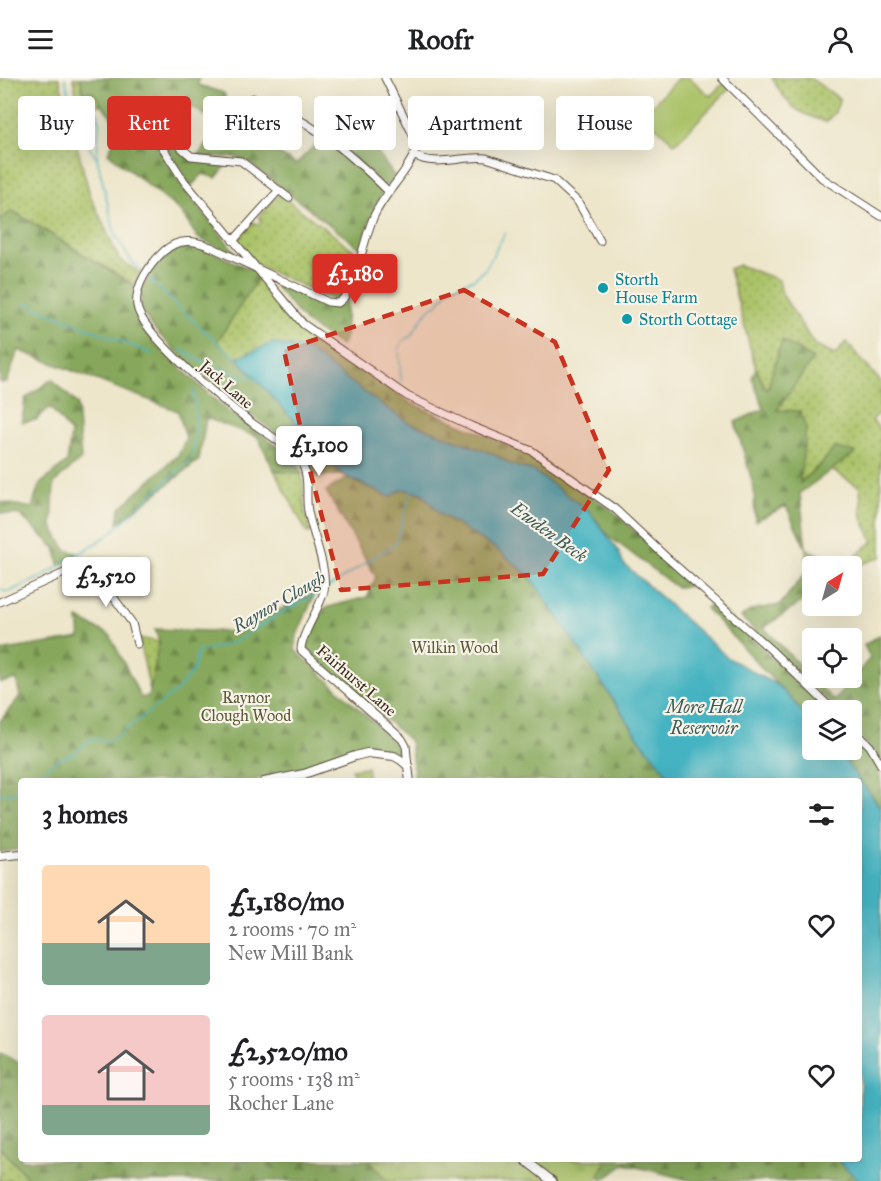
<!DOCTYPE html>
<html lang="en">
<head>
<meta charset="utf-8">
<style>
	:root { --surface:#fff; --page:#f2f2f2; --text:#202124; --muted:#757577; --accent:#d93025 }
	body { margin:0; font-family:"IM FELL Great Primer",serif; background:var(--page); color:var(--text); height:100vh; display:flex; flex-direction:column; font-size:22px; white-space:nowrap }
	* { box-sizing:border-box; margin:0 }
	p { font-size:20px; color:var(--muted) }
	.icon { flex:none; width:33px; height:33px; fill:none; stroke:currentColor; stroke-width:2; stroke-linecap:round; stroke-linejoin:round }
	.map { position:relative; flex:1; overflow:hidden }
	.details { position:absolute; left:18px; top:700px; width:844px; height:384px; display:flex; flex-direction:column; background:var(--surface); border-radius:6px; box-shadow:0 6px 24px #0002 }
	.details>* { flex:none }
	.guide { position:absolute; left:18px; top:18px; width:846px; height:54px; display:flex; gap:12px }
	.needle { width:39px; rotate:37deg }
	.buttons { position:absolute; left:802px; top:478px; display:grid; gap:12px }
	.buttons a { display:grid; place-items:center; width:60px; height:60px; border-radius:6px; background:var(--surface); box-shadow:0 6px 24px #0002; font-size:30px }
	.price { position:absolute; translate:-50% -51px; padding:0 14px; border-radius:6px; background:#fff; color:#222; font-size:20px; line-height:39px; filter:drop-shadow(0 2px 3px #0008) }
	.price::after { content:''; position:absolute; left:50%; top:36px; width:18px; height:14px; margin-left:-9px; background:inherit; clip-path:polygon(0 0,100% 0,50% 100%) }
	.price.selected { background:var(--accent); color:#fff }
	ul { padding:0; list-style:none }
	li { display:flex; align-items:center; gap:18px; height:150px; padding:0 24px }
	li span { display:grid; place-items:center; flex:none; width:168px; height:120px; border-radius:6px; color:#555 }
	li>.icon { margin-inline-start:auto }
	span .icon { width:72px; height:72px; fill:#fffc; stroke-width:1 }
	li b { font-size:26px }
	h2 { display:flex; justify-content:space-between; align-items:center; height:72px; padding:0 24px; font-size:26px }
	.pill { padding:0 21px; border-radius:6px; background:var(--surface); box-shadow:0 6px 24px #0002; font-size:21px; line-height:54px }
	.pill.selected { background:var(--accent); color:#fff }
	header { display:flex; justify-content:space-between; align-items:center; height:78px; padding:0 24px; background:var(--surface); font-size:27px; font-weight:800 }
	.map>svg:first-child { display:block }
</style>
</head>
<body>
<header><svg class="icon" aria-label="menu" viewBox="0 0 24 24"><path d="M4 6h16M4 12h16M4 18h16"/></svg>Roofr<svg class="icon" aria-label="person" viewBox="0 0 24 24"><circle cx="12" cy="8" r="4"/><path d="M4 21q1-7 8-7t8 7"/></svg></header>
<div class="map">
<svg width="881" height="1103" viewBox="0 0 881 1103">
	<defs>
		<pattern id="grass-dots" width="8" height="8" patternUnits="userSpaceOnUse" patternTransform="scale(1.5)"><rect width="8" height="8" fill="#aac267"/><path d="M2 2h.1M6 6h.1" fill="none" stroke="#8c9e54" stroke-width="1.8" stroke-linecap="round"/></pattern>
		<pattern id="forest-firs" width="22" height="20" patternUnits="userSpaceOnUse" patternTransform="scale(1.5)"><rect width="22" height="20" fill="#87a85c"/><path d="M5 1l3.5 6h-7zM16 11l3.5 6h-7z" fill="#70894b"/></pattern>
		<pattern id="park-tufts" width="24" height="20" patternUnits="userSpaceOnUse" patternTransform="scale(1.5)"><rect width="24" height="20" fill="#aac267"/><path d="M3 7l-1-3M5 7V3M7 7l1-3M15 17l-1-3M17 17v-4M19 17l1-3" fill="none" stroke="#8c9e54"/></pattern>
	</defs>
	<rect width="100%" height="100%" fill="#f7f3e8"/>
	<filter id="ink" filterUnits="userSpaceOnUse"><feTurbulence type="fractalNoise" baseFrequency=".0167" numOctaves="2"/><feDisplacementMap in="SourceGraphic" scale="12" xChannelSelector="R" yChannelSelector="G"/><feConvolveMatrix kernelMatrix="1 2 1 2 8 2 1 2 1" color-interpolation-filters="sRGB"/></filter>
	<filter id="wash" filterUnits="userSpaceOnUse"><feTurbulence type="fractalNoise" baseFrequency=".008" numOctaves="4" result="noise"/><feDisplacementMap in="SourceGraphic" scale="24" xChannelSelector="R" yChannelSelector="G"/><feGaussianBlur stdDeviation="1.35" result="paint"/><feColorMatrix in="noise" values="0 0 0 0 0 0 0 0 0 0 0 0 0 0 0 0 0 1.4 0 .05"/><feComposite in="paint" operator="in"/></filter>
	<g filter="url(#wash)">
		<rect width="100%" height="100%" fill="#ede6cb"/>
		<path fill="url(#grass-dots)" stroke="#727642" stroke-width="1.5" d="M0 0H59L90 117 119 181 140 195 134 207 13 133 0 142Z
			M73 0H80L83 14H92L103 26 79 32Z
			M772 0H810L840 21 835 34 826 44C795 34 788 29 772 0Z
			M279 116 359 176 345 213 337 221 330 220 258 188 236 163 254 144 259 147 262 143 258 140Z
			M739 187 779 202 782 216 815 268 835 277 846 264 881 304V334L872 342 881 352V479L852 490 843 489 873 463 862 440 860 409 831 392 855 375 834 370 824 383 799 405 777 332 756 291 729 191Z
			M258 200 301 248 315 259 308 272C275 264 264 271 234 281L216 265Z
			M274 392 302 396 305 434 311 454 307 455Z
			M139 560 159 564 150 613Z
			M0 1069 30 1103H0Z"/>
		<path fill="url(#forest-firs)" stroke="#61693d" stroke-width="1.5" d="M80 0H199L198 7 224 15 231 37 251 51 260 65 296 86 315 67 328 63 363 92 383 113 370 142 361 171 250 86 236 79 198 78 219 47 192 29 171 56 148 35V52L181 107 239 179 198 160 180 133 108 75 120 50 92 14H83Z
			M341 47 370 64 395 99 387 110 332 60Z
			M159 59 172 64 191 79 230 83 216 100 203 96 191 108Z
			M12 133 134 207V226L138 243 156 267 225 331 286 374 296 384 302 396 274 392 258 359 206 340 199 382 118 445 120 430 179 376 186 360 178 333 18 272 7 304 0 305V142Z
			M189 167 201 169 255 193 258 200 217 264 237 280 343 397 311 398C296 362 258 344 228 320 211 306 194 289 177 274 165 262 148 247 142 232 138 221 143 206 149 197 158 182 172 172 189 167Z
			M269 201 327 227 341 228 347 221 345 261 341 268 305 244Z
			M315 259 411 325 530 376 614 434 695 508 676 509 610 459 589 433 534 393 512 387 493 376 408 344 372 320 308 272Z
			M782 262 813 281 777 332 800 333 806 350 800 405 824 383 834 370 856 374 800 415 806 471 846 487 843 489H813V516L764 550 834 623 870 580 864 567 880 557 881 668 879 669 881 672V683L852 647V633H838L741 539 751 532 780 527 807 493 806 471 786 428 755 443 754 410 735 344 764 331 752 300 756 291 767 312Z
			M52 301 77 326 81 381 54 405 52 449 66 472 77 475 60 488 55 470 20 437 0 435V424L32 430 39 407 67 384 71 355 50 329 36 342 22 344 25 321Z
			M347 400 390 419 402 411 422 415 440 436 498 472 531 500 639 660 673 703H415L410 663 306 571 304 564 325 530 367 519 376 499 326 413Z
			M316 513 297 557 295 572 383 653 395 666 398 675 379 670H354V676L301 693 249 703 21 704V771L0 774V643L20 618 16 601 0 605V573L80 560 78 541 110 557 141 620 149 618 159 564 155 551 236 554Z
			M713 524 829 633H813V645L706 530Z
			M852 655C881 682 881 692 881 730L837 672H852Z
			M0 975 21 986V1082H380L397 1103H30L0 1069Z
			M595 1082H837L860 1103H693L625 1086 602 1103 590 1086Z"/>
		<path fill="url(#park-tufts)" stroke="#727642" stroke-width="1.5" d="M369 1082H520L549 1103H387Z
			M527 1082H607L596 1103H555Z"/>
		<path fill="#aac267" stroke="#727642" stroke-width="1.5" d="M678 0H690L710 18 724 5 729 11 675 66 643 37Z
			M367 689 369 703H354L352 691Z"/>
		<path fill="#45b3c1" stroke="#406e70" stroke-width="1.5" d="M272 265 308 272 372 320 408 344 493 376 512 387 534 393 589 433 618 472 623 485 728 580 779 608 813 645V672H837L881 730V1103H860L837 1082H860V704L673 703 639 660 531 500 498 472 440 436 422 415 402 411 390 419 343 397 237 280Z"/>
		<g fill="none" stroke-linecap="round" stroke-linejoin="round">
			<path stroke="#45b3c1" stroke-width="1.5" d="M65 0 77 50 97 80 115 157 130 181 142 194
				M97 79 99 43 97 33
				M148 199 179 230 237 281
				M25 225 153 276
				M180 271 202 284 257 302
				M401 303 399 271 403 263 411 258 423 239 431 230 438 226 450 210 474 201 486 190 505 155
				M326 511 396 465 412 411
				M0 512 9 514 42 499 107 458 192 380 196 353 194 312
				M28 704 60 680 74 676 90 661 111 663 179 611 194 591 197 574 233 565 288 531 319 515
				M0 716 12 715 21 709"/>
		</g>
	</g>
	<g filter="url(#ink)">
		<g fill="none" stroke-linecap="round" stroke-linejoin="round">
			<defs>
				<path id="minor" d="M385 0 416 63V71C407 96 385 114 374 138 362 165 360 196 343 221L338 225 328 224 211 169C194 162 179 160 164 173 150 186 134 208 137 228 141 256 226 326 251 344 268 357 291 368 303 388 310 402 305 418 308 433 312 456 328 490 324 513 319 533 301 556 301 572L402 661 406 668 408 688
					M722 0 822 100 881 138
					M252 20C306 38 349 74 389 114
					M414 77C434 90 464 77 486 80L554 102 578 124 600 163
					M289 120 241 83 191 78 172 62 154 56 184 103 303 246 407 318 471 348 532 373 615 431 665 478 771 572 834 633
					M233 163 279 112
					M0 524 75 490 92 492 97 496 132 545 137 566
					M852 650 870 668 881 687"/>
				<path id="tertiary" d="M264 704 304 696 355 678 367 675 394 678 401 682 408 688 410 704
					M0 778 21 776
					M525 1082 552 1103"/>
			</defs>
			<use href="#minor" stroke="#564638" stroke-width="9"/>
			<use href="#tertiary" stroke="#564638" stroke-width="10"/>
			<use href="#minor" stroke="#fff" stroke-width="7"/>
			<use href="#tertiary" stroke="#fff" stroke-width="8"/>
		</g>
	</g>
	<path fill="#c8321e" fill-opacity="0.2" stroke="#c8321e" stroke-width="4.5" stroke-dasharray="12 8" stroke-linejoin="round" d="M464 212 555 264 609 392 543 496 341 512 307 381 284 272Z"/>
	<g fill="#0f9aa8" stroke="#f7f3e8" stroke-width="2">
		<circle cx="603" cy="210" r="6"/>
		<circle cx="627" cy="241" r="6"/>
	</g>
	<g text-anchor="middle" stroke-width="4.5" stroke-linejoin="round" paint-order="stroke">
		<g font-size="16" fill="#0d838f" stroke="#f7f3e8" text-anchor="start">
			<text x="615" y="207">Storth<tspan x="615" dy="18">House Farm</tspan></text>
			<text x="639" y="247">Storth Cottage</text>
		</g>
		<g font-size="16" fill="#3b2a1e" stroke="#f7f3e8">
			<text transform="translate(227 306) rotate(41)" y="6">Jack Lane</text>
			<text transform="translate(357 602) rotate(41)" y="6">Fairhurst Lane</text>
		</g>
		<g font-size="16" fill="#5c5834" stroke="#f7f3e8">
			<text x="455" y="575">Wilkin Wood</text>
			<text x="246" y="625">Raynor<tspan x="246" dy="18">Clough Wood</tspan></text>
		</g>
		<g font-size="18" font-style="italic" fill="#3e5a57" stroke="#f7f3e8">
			<text transform="translate(549 454) rotate(36)" y="6">Ewden Beck</text>
			<text transform="translate(279 524) rotate(-30)" y="6">Raynor Clough</text>
			<text x="704" y="635">More Hall<tspan x="704" dy="21">Reservoir</tspan></text>
		</g>
	</g>
</svg>
<div class="buttons">
<a><svg class="needle" viewBox="-14 -14 28 28"><path d="M0-13l5 13h-10z" fill="#e53935"/><path d="M0 13l5-13h-10z" fill="#757577"/></svg></a>
<a><svg class="icon" aria-label="locate" viewBox="0 0 24 24"><circle cx="12" cy="12" r="6"/><path d="M12 2v4M12 18v4M2 12h4M18 12h4"/></svg></a>
<a><svg class="icon" aria-label="layers" viewBox="0 0 24 24"><path d="M12 4l9 5-9 5-9-5zM3 14l9 5 9-5"/></svg></a>
</div>
<b class="price selected" style="left:355px;top:227px">£1,180</b>
<b class="price" style="left:319px;top:399px">£1,100</b>
<b class="price" style="left:106px;top:530px">£2,520</b>
<div class="guide">
<a class="pill">Buy</a>
<a class="pill selected">Rent</a>
<a class="pill">Filters</a>
<a class="pill">New</a>
<a class="pill">Apartment</a>
<a class="pill">House</a>
</div>
<section class="details">
<h2>3 homes<svg class="icon" aria-label="filters" viewBox="0 0 24 24"><path d="M4 7h16M4 17h16"/><circle cx="9" cy="7" r="2"/><circle cx="15" cy="17" r="2"/></svg></h2>
<ul>
<li><span style="background:linear-gradient(#ffd9b3 65%,#7fa58c 0)"><svg class="icon" aria-label="home" viewBox="0 0 24 24"><path d="M3 11l9-7 9 7M6 9v11h12V9"/></svg></span><div><b>£1,180/mo</b><p>2 rooms · 70 m²</p><p>New Mill Bank</p></div><svg class="icon" aria-label="heart" viewBox="0 0 24 24"><path d="M12 20l-8-8c-3-5 5-10 8-4 3-6 11-1 8 4z"/></svg></li>
<li><span style="background:linear-gradient(#f6c9c9 75%,#7fa58c 0)"><svg class="icon" aria-label="home" viewBox="0 0 24 24"><path d="M3 11l9-7 9 7M6 9v11h12V9"/></svg></span><div><b>£2,520/mo</b><p>5 rooms · 138 m²</p><p>Rocher Lane</p></div><svg class="icon" aria-label="heart" viewBox="0 0 24 24"><path d="M12 20l-8-8c-3-5 5-10 8-4 3-6 11-1 8 4z"/></svg></li>
</ul>
</section>
</div>
</body>
</html>
